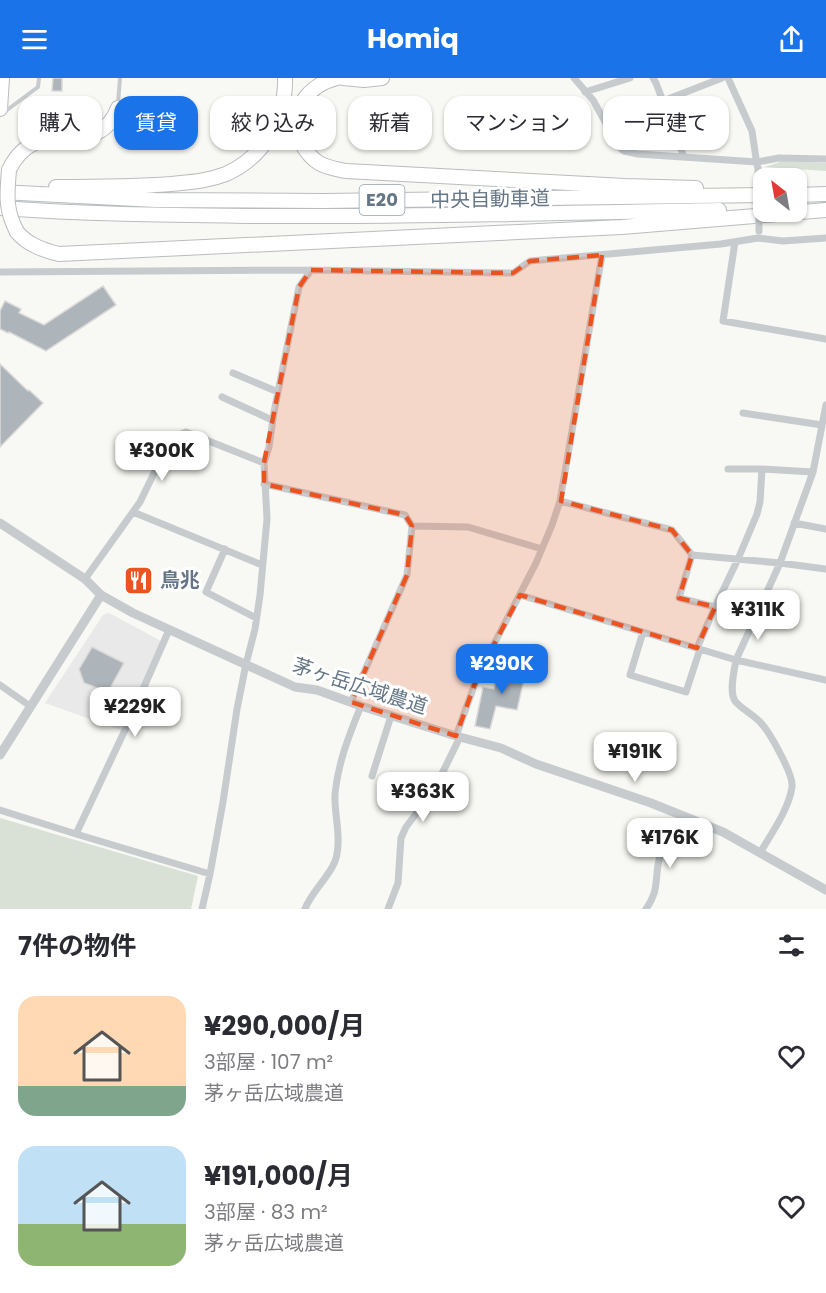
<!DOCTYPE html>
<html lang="ja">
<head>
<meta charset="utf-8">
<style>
	:root { --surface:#fff; --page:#f7f7f7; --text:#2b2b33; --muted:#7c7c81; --accent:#1a73e8 }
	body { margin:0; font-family:Poppins,"Noto Sans JP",sans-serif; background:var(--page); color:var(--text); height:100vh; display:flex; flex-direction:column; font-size:22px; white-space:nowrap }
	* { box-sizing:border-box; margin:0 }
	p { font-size:20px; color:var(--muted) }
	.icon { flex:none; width:33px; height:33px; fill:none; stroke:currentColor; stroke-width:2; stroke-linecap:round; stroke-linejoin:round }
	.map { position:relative; height:831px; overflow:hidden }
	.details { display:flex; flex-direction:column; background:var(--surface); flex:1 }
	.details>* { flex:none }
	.banner { position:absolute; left:18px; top:18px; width:790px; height:54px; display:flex; gap:12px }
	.needle { width:39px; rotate:329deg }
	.fabs { position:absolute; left:753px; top:90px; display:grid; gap:12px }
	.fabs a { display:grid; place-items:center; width:54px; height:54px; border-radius:12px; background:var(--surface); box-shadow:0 2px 4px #0004; font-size:30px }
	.price { position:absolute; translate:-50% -51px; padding:0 14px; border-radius:12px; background:#fff; color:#222; font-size:20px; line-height:39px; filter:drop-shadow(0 2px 3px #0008) }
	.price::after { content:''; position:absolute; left:50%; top:36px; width:18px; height:14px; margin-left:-9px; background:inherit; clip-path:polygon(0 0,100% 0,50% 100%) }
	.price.on { background:var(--accent); color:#fff }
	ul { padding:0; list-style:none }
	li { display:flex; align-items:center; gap:18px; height:150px; padding:0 18px }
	li span { display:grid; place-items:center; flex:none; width:168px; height:120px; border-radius:18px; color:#555 }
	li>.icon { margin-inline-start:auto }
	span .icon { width:72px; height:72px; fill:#fffc; stroke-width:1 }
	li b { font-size:26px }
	h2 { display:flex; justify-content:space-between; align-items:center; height:72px; padding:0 18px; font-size:26px }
	.tag { padding:0 21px; border-radius:18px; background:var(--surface); box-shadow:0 2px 4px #0004; font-size:21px; line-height:54px }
	.tag.on { background:var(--accent); color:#fff }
	header { display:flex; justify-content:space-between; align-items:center; height:78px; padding:0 18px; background:var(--accent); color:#fff; font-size:27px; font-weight:700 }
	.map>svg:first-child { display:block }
</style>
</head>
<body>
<header><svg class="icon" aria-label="menu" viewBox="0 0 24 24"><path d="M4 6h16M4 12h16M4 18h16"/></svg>Homiq<svg class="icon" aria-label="share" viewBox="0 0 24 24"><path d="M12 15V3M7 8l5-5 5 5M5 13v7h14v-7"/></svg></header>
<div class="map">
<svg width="826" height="831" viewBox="0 0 826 831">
	<rect width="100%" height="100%" fill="#f8f8f4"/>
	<path fill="#e8e9e8" d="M109 535 161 563 121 652 45 625 103 537Z"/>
	<path fill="#d9e0d5" d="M783 83 826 85V93L765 89Z
		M0 740 198 798 191 831H0Z"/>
	<path fill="#adb5bb" stroke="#d9d9d7" stroke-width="1.5" d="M53 0H62V13H52Z
		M103 208 116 227 46 273 9 254 8 255 0 251V233L5 223 21 231 19 235 44 247Z
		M0 286 28 313 29 312 43 325 0 369Z
		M92 569 124 585 108 614 84 605 79 591Z
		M507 584 527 588 517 632 496 628 490 651 475 648 483 609 494 611 496 604 503 605Z"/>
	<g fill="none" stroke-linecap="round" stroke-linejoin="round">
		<defs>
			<path id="motorway" d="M337 0C308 7 286 35 301 64 305 72 311 80 319 85 327 90 337 91 346 93L625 108 696 110
				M343 0 364 2 382 0
				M0 31 2 0
				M9 92C22 64 44 59 72 57 80 57 89 58 96 55 107 50 114 41 118 30
				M56 109C94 109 133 109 171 106 190 104 208 103 226 96 264 79 286 41 285 0
				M0 114 156 122 323 123 764 117
				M796 117 826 116
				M0 130C82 136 164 137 246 138 404 139 562 135 719 132
				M17 154C28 167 43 172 59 176L622 149 826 132"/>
		</defs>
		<use href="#motorway" stroke="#b9bdc0" stroke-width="16"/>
		<path stroke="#c7cbce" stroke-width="4" d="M118 26 120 0
			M3 35 38 9 39 0"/>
		<path stroke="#c7cbce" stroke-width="7" d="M574 0 593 22 619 69 624 73 638 76 757 84 779 80 826 81
			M653 0 656 5 684 79
			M728 0 752 53 757 87
			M585 14 630 0
			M663 23 722 0
			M735 164 723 243 826 261
			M0 194 311 192 513 195 530 183 721 166 758 160 783 163 826 160
			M233 295 278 314
			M222 319 272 342
			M743 335 822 347
			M728 391H762L813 394
			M264 406 405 437 412 448 407 497 351 624
			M560 423 672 452 692 477 780 485 826 491
			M133 434 262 487
			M794 445 826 451
			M412 448 468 449 542 471
			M225 471 206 514 256 540
			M692 477 679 520 715 529
			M85 501 140 424 171 360 186 354 264 385
			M520 517 736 582 826 602
			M643 554 630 597 686 614 700 571
			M697 570 715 529 738 481 757 436 760 424 762 391
			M0 607 30 628
			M456 658 478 597 536 485 552 447 560 423 602 177
			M372 698 391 638
			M0 732 76 756 210 796
			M76 756 125 652 169 552
			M760 775C771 756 789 731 792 709 794 697 769 653 760 644 754 637 740 630 735 623 729 614 734 593 736 582L780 485 813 394 826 327
			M202 831 210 796 223 724 237 631 246 586 255 551 260 517 267 441 264 385 269 369 274 334 299 209 311 192
			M305 831C312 812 334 795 337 776 341 756 334 736 335 716 338 685 349 657 361 628
			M388 831 398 805 401 760 406 749 434 712 460 659
			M646 831C658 813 655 807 658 787 661 766 673 754 687 739"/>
		<path stroke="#c7cbce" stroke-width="9" d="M0 445 85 501 101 517 133 535 295 609 317 612 361 628 456 658 501 670 536 686 651 725 723 754 826 812
			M0 677 101 517"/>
		<use href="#motorway" stroke="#fff" stroke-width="14"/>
		<defs>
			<path id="motorway-bridge" d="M9 92C7 117 5 131 17 154"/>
		</defs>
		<use href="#motorway-bridge" stroke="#b9bdc0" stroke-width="16" stroke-linecap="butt"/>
		<path stroke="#c7cbce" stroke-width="7" d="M758 90 759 153"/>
		<use href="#motorway-bridge" stroke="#fff" stroke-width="14"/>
	</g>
	<path fill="#eb5321" fill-opacity="0.2" stroke="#eb5321" stroke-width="4.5" stroke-dasharray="12 8" stroke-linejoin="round" d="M602 177 561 423 672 452 692 477 679 520 715 529 697 570 520 517 478 597 456 658 351 624 407 497 412 448 405 437 264 406V385L299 209 311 192 513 195 530 183Z"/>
	<defs>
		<symbol id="restaurant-square" viewBox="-11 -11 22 22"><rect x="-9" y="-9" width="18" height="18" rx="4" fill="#eb5321" stroke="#fff"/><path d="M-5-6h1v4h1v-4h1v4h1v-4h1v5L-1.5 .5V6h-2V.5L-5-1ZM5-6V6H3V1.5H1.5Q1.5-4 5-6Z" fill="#fff"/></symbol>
	</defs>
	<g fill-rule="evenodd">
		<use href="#restaurant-square" x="122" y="486" width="33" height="33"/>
	</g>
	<g text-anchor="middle" stroke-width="6" stroke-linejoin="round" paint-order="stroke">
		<rect fill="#fff" stroke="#93a0ab" stroke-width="1.5" x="359.5" y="107" width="45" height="30" rx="4.5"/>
		<g font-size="18" font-weight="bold" fill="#657787">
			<text x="382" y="128">E20</text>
		</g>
		<g font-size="20" fill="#657787" stroke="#fff">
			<text transform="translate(490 121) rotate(-1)" y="7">中央自動車道</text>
			<text transform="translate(360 608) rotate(18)" y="7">茅ヶ岳広域農道</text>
		</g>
		<g font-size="20" font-weight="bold" fill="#657787" stroke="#fff" text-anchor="start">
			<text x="160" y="509">鳥兆</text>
		</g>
	</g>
</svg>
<div class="fabs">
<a><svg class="needle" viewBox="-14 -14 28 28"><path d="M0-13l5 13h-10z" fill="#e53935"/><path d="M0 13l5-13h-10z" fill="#7c7c81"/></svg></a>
</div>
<b class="price" style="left:162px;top:404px">¥300K</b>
<b class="price" style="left:758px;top:563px">¥311K</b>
<b class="price on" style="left:502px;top:617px">¥290K</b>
<b class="price" style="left:135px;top:660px">¥229K</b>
<b class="price" style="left:635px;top:705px">¥191K</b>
<b class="price" style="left:423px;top:745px">¥363K</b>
<b class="price" style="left:670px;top:791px">¥176K</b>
<div class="banner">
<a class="tag">購入</a>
<a class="tag on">賃貸</a>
<a class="tag">絞り込み</a>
<a class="tag">新着</a>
<a class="tag">マンション</a>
<a class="tag">一戸建て</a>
</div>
</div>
<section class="details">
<h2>7件の物件<svg class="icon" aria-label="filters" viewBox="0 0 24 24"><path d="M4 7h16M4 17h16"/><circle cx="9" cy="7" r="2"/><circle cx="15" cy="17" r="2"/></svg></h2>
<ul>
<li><span style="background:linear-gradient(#ffd9b3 75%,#7fa58c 0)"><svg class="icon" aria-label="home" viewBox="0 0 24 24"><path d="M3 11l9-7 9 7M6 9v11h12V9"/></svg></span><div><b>¥290,000/月</b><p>3部屋 · 107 m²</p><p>茅ヶ岳広域農道</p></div><svg class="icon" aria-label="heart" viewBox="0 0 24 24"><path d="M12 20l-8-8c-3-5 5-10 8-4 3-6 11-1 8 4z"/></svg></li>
<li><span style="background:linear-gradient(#bfe0f5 65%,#8fb573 0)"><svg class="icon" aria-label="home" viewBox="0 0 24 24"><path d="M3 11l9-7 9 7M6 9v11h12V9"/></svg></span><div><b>¥191,000/月</b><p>3部屋 · 83 m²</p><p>茅ヶ岳広域農道</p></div><svg class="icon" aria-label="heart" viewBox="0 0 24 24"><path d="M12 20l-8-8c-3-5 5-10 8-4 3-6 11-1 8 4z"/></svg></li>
</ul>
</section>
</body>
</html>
